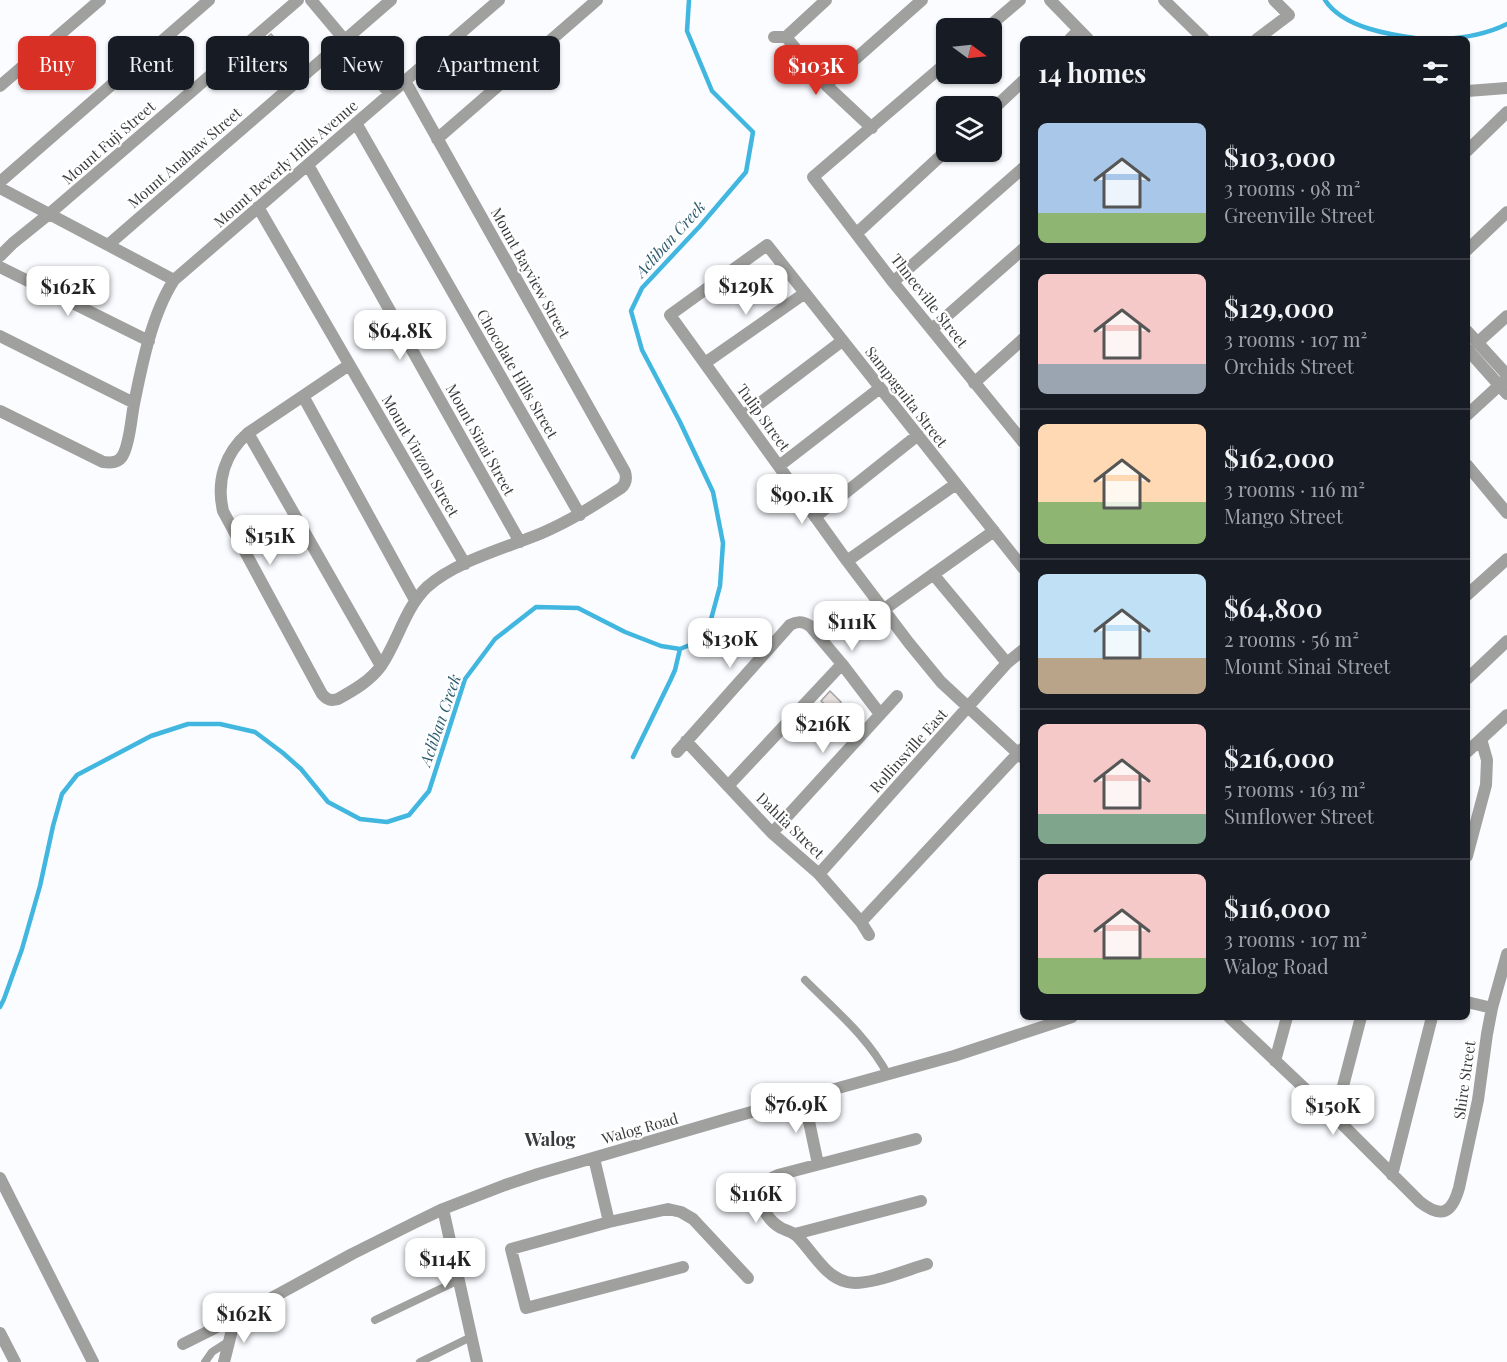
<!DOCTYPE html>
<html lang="en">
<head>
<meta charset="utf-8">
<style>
	:root { --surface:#171b24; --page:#242831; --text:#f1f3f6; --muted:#9ea1a6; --line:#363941; --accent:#d93025 }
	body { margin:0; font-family:"Playfair Display",serif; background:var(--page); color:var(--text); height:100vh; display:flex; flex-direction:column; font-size:22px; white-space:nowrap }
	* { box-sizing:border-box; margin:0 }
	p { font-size:20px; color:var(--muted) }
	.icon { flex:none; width:33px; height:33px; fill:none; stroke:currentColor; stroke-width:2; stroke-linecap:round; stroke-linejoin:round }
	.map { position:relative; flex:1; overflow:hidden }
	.side { position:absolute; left:1020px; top:36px; width:450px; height:984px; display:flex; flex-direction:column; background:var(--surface); border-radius:9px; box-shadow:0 2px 4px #0004 }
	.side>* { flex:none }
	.guide { position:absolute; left:18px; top:36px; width:570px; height:54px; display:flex; gap:12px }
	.needle { width:39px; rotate:105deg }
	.controls { position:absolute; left:936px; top:18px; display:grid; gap:12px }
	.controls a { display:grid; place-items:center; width:66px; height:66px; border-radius:9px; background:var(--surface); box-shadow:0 2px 4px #0004; font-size:30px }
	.price { position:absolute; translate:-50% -51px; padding:0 14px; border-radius:12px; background:#fff; color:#222; font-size:20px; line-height:39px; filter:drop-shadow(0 2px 3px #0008) }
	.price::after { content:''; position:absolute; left:50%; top:36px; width:18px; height:14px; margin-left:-9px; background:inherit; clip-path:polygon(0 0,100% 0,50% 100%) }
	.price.active { background:var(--accent); color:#fff }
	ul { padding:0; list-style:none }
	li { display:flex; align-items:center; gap:18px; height:150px; padding:0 18px }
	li+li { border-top:2px solid var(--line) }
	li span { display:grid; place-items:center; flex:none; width:168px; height:120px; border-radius:9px; color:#555 }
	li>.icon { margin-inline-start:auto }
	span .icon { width:72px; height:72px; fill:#fffc; stroke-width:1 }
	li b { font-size:26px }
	h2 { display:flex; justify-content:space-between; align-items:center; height:72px; padding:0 18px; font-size:26px }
	.pill { padding:0 21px; border-radius:9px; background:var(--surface); box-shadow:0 2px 4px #0004; font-size:21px; line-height:54px }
	.pill.active { background:var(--accent); color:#fff }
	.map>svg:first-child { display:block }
</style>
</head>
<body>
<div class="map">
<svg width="1507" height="1362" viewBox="0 0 1507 1362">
	<rect width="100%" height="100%" fill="#fafcff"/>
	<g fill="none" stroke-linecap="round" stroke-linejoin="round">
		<path stroke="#41b6df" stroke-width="4.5" d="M1325 0C1343 28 1391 35 1421 39
			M1442 39C1464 38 1487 34 1507 24
			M633 757 671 679 675 670 680 649
			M0 1007 4 999 22 949 40 886 53 826 62 794 77 775 151 736 188 724H220L255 732 283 753 301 769 328 802 360 819 387 822 409 815 429 791 465 679 495 639 536 607 578 608 625 632 661 646 680 649 697 642 710 623 720 586 723 543 713 492 680 422 642 350 631 311 642 288 700 226 746 172 753 132 712 91 687 31 689 0"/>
	</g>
	<path fill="#e5dfdd" stroke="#a9a3a2" stroke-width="1.5" d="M271 34 284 48 271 60 258 45Z
		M830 691 841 702 832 711 821 701Z"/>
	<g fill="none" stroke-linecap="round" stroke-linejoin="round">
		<path stroke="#a0a09e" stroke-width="8" d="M805 980C835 1010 868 1037 888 1075
			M375 1320 459 1280
			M205 1362 212 1352 229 1341
			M420 1362 471 1337"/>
		<path stroke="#a0a09e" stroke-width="12" d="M311 0 390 94
			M1050 0 1088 39
			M1164 0 1204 39
			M987 28 1020 0
			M774 37H786L826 85 872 128
			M786 37 826 0
			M1070 39 1079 30
			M1257 39 1289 15 1274 0
			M946 63 813 177 893 282 1023 442
			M826 85 922 0
			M0 86 100 0
			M1467 91 1507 88
			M992 110 1023 81
			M356 123 580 515
			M437 139 597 0
			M1467 151 1507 112
			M308 165 520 542
			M0 182 209 0
			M0 188 174 280
			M258 207 465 564
			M857 233 946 151
			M108 245 391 0
			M1467 250 1507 212
			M0 256 13 243 49 214 298 0
			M0 267 149 341
			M893 282 1023 168
			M932 329 1023 249
			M1467 331 1507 375
			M0 336 134 403
			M1477 343 1507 316
			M1467 349 1507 394
			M705 363 805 293
			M349 365 248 433C225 453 216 481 223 511L322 694C327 700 331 701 338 699 354 690 370 681 381 666 398 641 405 608 427 587 456 561 506 548 542 533 570 521 595 505 621 488 626 484 627 479 625 472L405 81
			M974 383 1023 339
			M303 396 415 600
			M0 411 103 462C111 463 119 463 123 455 130 442 131 419 134 404 142 364 152 314 174 280L499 0
			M1467 415 1504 381
			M743 416 842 341
			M248 433 381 666
			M1467 465 1507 513
			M779 466 880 388
			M815 517 918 435
			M847 561 956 484
			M1023 568 767 245 670 315 847 561 909 643 941 682 1023 758
			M933 574 1007 663
			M1467 595 1507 559
			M883 610 994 531
			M1467 679 1507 641
			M686 741 772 833 819 874 861 922 869 935
			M677 752 790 625C797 621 803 621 810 626L842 664 880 714
			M1467 752 1507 715
			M728 786 842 664
			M772 833 897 696
			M1467 856 1486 785 1487 760 1481 739
			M819 874 1007 663 1023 650
			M861 922 1022 749
			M1467 1002 1492 1008
			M1229 1017 1335 1117 1420 1202C1442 1219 1452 1213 1459 1188L1478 1100 1487 1034 1492 1008 1507 954
			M1275 1061 1287 1017
			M804 1098 818 1164
			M1335 1117 1361 1017
			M916 1139 778 1175C768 1179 763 1183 762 1194 760 1208 769 1221 781 1228 787 1231 793 1232 797 1236 812 1251 825 1277 847 1282 867 1287 906 1270 927 1264
			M594 1158 609 1222
			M1392 1175 1432 1017
			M0 1178 93 1362
			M443 1209 477 1362
			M795 1234 921 1201
			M683 1267 526 1308 511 1249 609 1222 668 1209 681 1212 693 1219 748 1278
			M0 1333 15 1362
			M183 1344 235 1318 352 1254 414 1223 443 1209 505 1185 538 1174 730 1118 954 1056 1072 1017
			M224 1362 235 1318"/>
	</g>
	<g text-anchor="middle" stroke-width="4.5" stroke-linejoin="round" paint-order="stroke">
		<g font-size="15" fill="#3a3b3d" stroke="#fff">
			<text transform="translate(109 143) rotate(-41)" y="5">Mount Fuji Street</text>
			<text transform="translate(185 158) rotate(-41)" y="5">Mount Anahaw Street</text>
			<text transform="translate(286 164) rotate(-41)" y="5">Mount Beverly Hills Avenue</text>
			<text transform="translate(530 273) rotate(61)" y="5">Mount Bayview Street</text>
			<text transform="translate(929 301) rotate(52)" y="5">Thneeville Street</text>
			<text transform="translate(517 374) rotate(60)" y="5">Chocolate Hills Street</text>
			<text transform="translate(906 397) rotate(52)" y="5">Sampaguita Street</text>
			<text transform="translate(763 418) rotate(54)" y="5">Tulip Street</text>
			<text transform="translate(480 440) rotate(61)" y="5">Mount Sinai Street</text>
			<text transform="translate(420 456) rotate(60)" y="5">Mount Vinzon Street</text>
			<text transform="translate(909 751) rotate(-48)" y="5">Rollinsville East</text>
			<text transform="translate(790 826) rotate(44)" y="5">Dahlia Street</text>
			<text transform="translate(1465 1080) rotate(-82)" y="5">Shire Street</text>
			<text transform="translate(640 1129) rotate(-16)" y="5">Walog Road</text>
		</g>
		<g font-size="16" font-style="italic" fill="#2e5d6f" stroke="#fff">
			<text transform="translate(670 239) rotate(-48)" y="6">Acliban Creek</text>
			<text transform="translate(440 720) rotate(-71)" y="6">Acliban Creek</text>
		</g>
		<g font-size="18" font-weight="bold" fill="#3a3b3d" stroke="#fff">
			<text x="550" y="1146">Walog</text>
		</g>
	</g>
</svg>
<div class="controls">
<a><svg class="needle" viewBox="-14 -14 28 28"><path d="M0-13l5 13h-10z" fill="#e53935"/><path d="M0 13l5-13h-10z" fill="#9ea1a6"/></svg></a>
<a><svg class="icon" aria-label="layers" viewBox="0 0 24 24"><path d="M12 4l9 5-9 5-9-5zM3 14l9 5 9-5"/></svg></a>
</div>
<b class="price active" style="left:816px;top:96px">$103K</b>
<b class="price" style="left:746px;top:316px">$129K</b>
<b class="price" style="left:68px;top:317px">$162K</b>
<b class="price" style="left:400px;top:361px">$64.8K</b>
<b class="price" style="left:802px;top:525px">$90.1K</b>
<b class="price" style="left:270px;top:566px">$151K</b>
<b class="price" style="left:852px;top:652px">$111K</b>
<b class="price" style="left:730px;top:669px">$130K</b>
<b class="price" style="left:823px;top:754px">$216K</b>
<b class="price" style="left:796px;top:1134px">$76.9K</b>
<b class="price" style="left:1333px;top:1136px">$150K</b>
<b class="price" style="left:756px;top:1224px">$116K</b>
<b class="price" style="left:445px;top:1289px">$114K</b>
<b class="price" style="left:244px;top:1344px">$162K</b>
<div class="guide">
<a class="pill active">Buy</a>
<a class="pill">Rent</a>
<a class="pill">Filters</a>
<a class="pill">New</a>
<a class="pill">Apartment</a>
</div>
<section class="side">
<h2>14 homes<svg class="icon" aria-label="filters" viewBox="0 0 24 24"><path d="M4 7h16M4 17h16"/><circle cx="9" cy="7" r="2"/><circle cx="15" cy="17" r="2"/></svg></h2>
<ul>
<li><span style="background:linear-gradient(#a9c7e8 75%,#8fb573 0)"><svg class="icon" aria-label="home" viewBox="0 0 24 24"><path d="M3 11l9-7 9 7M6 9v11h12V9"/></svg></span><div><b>$103,000</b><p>3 rooms · 98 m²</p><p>Greenville Street</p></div></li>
<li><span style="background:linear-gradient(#f6c9c9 75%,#9aa5b1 0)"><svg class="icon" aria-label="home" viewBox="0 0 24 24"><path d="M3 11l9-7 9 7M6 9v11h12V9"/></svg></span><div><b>$129,000</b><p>3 rooms · 107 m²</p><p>Orchids Street</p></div></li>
<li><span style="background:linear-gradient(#ffd9b3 65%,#8fb573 0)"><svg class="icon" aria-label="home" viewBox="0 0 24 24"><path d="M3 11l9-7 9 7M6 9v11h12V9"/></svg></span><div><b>$162,000</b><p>3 rooms · 116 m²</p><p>Mango Street</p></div></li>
<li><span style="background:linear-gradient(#bfe0f5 70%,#b9a48a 0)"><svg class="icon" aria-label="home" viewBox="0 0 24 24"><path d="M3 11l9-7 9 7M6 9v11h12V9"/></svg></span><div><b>$64,800</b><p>2 rooms · 56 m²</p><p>Mount Sinai Street</p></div></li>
<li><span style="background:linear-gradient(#f6c9c9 75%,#7fa58c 0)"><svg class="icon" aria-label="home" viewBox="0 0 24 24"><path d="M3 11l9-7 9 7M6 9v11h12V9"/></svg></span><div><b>$216,000</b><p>5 rooms · 163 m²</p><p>Sunflower Street</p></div></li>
<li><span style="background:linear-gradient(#f6c9c9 70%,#8fb573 0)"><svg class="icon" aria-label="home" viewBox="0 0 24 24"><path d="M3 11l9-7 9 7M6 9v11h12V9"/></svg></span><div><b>$116,000</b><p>3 rooms · 107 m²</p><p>Walog Road</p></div></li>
</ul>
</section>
</div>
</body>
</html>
